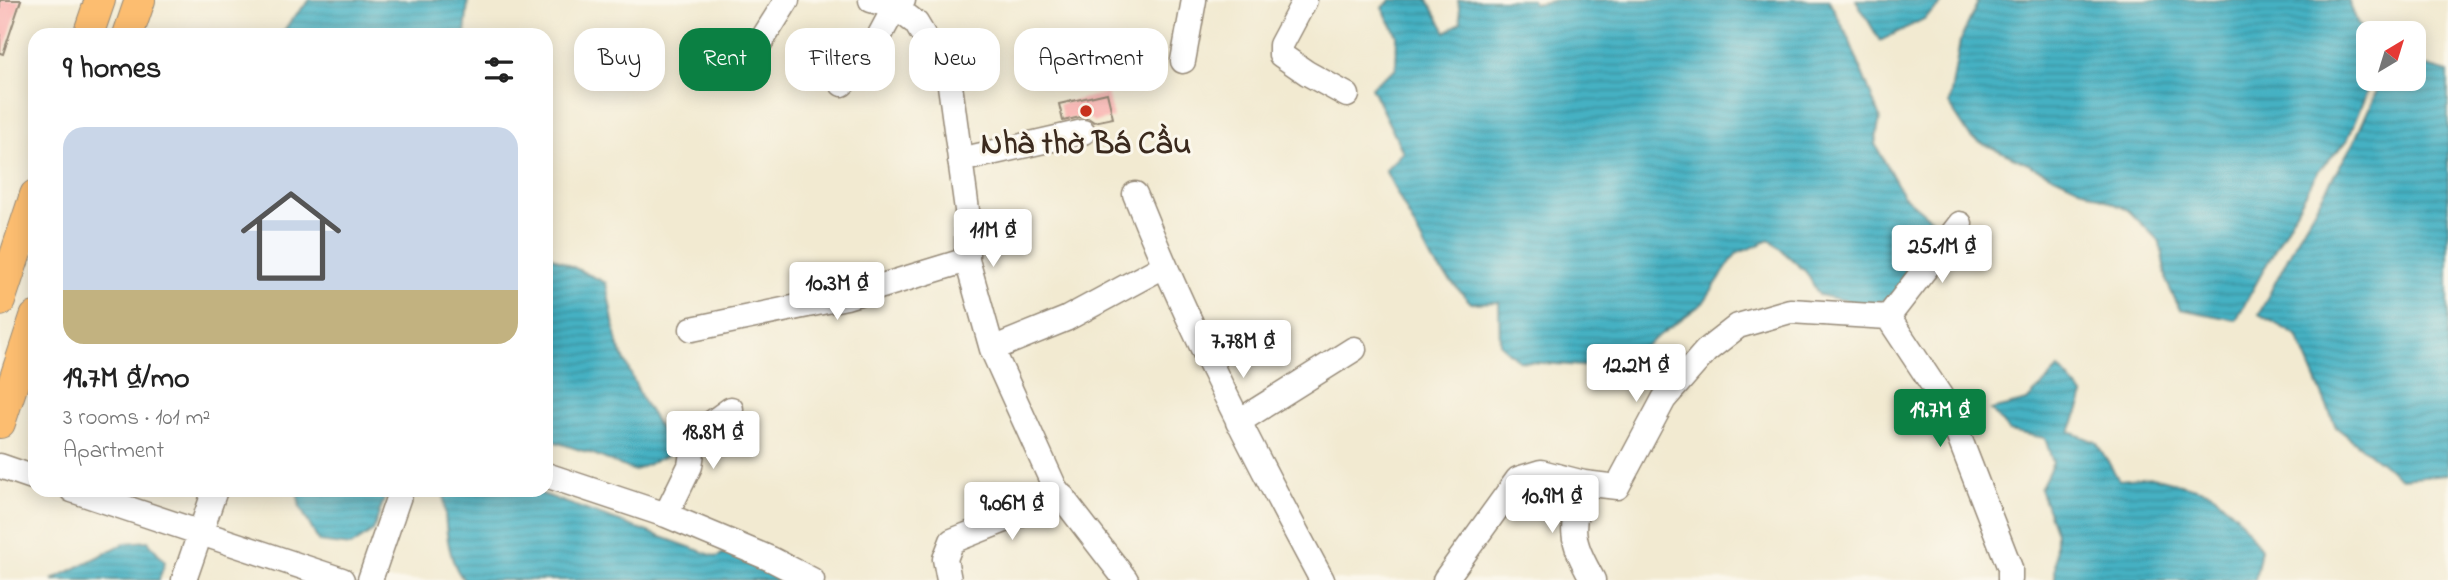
<!DOCTYPE html>
<html lang="en">
<head>
<meta charset="utf-8">
<style>
	:root { --surface:#fff; --page:#f6f6f6; --text:#222; --muted:#767676; --line:#e0e0e0; --accent:#0b8043 }
	body { margin:0; font-family:"Indie Flower",sans-serif; background:var(--page); color:var(--text); height:100vh; display:flex; flex-direction:column; font-size:26px; white-space:nowrap }
	* { box-sizing:border-box; margin:0 }
	p { font-size:23px; color:var(--muted) }
	.icon { flex:none; width:38px; height:38px; fill:none; stroke:currentColor; stroke-width:2; stroke-linecap:round; stroke-linejoin:round }
	.map { position:relative; flex:1; overflow:hidden }
	.sheet { position:absolute; left:28px; top:28px; width:525px; height:469px; display:flex; flex-direction:column; background:var(--surface); border-radius:21px; box-shadow:0 4px 18px #0003 }
	.sheet>* { flex:none }
	.guide { position:absolute; left:574px; top:28px; width:665px; height:63px; display:flex; gap:14px }
	.needle { width:46px; rotate:38deg }
	.fabs { position:absolute; left:2356px; top:21px; display:grid; gap:14px }
	.fabs a { display:grid; place-items:center; width:70px; height:70px; border-radius:14px; background:var(--surface); box-shadow:0 4px 18px #0003; font-size:35px }
	.price { position:absolute; translate:-50% -60px; padding:0 16px; border-radius:7px; background:#fff; color:#222; font-size:23px; line-height:46px; filter:drop-shadow(0 2px 4px #0008) }
	.price::after { content:''; position:absolute; left:50%; top:42px; width:21px; height:16px; margin-left:-10px; background:inherit; clip-path:polygon(0 0,100% 0,50% 100%) }
	.price.on { background:var(--accent); color:#fff }
	ul { padding:0; list-style:none }
	li { display:grid; align-content:center; gap:14px; height:371px; padding:0 35px }
	li+li { border-top:2px solid var(--line) }
	li span { display:grid; place-items:center; height:217px; border-radius:21px; color:#555 }
	li>.icon { margin-inline-start:auto }
	span .icon { width:126px; height:126px; fill:#fffc; stroke-width:1 }
	li b { font-size:30px }
	h2 { display:flex; justify-content:space-between; align-items:center; height:84px; padding:0 35px; font-size:30px }
	.tag { padding:0 24px; border-radius:21px; background:var(--surface); box-shadow:0 4px 18px #0003; font-size:24px; line-height:63px }
	.tag.on { background:var(--accent); color:#fff }
	.map>svg:first-child { display:block }
</style>
</head>
<body>
<div class="map">
<svg width="2448" height="580" viewBox="0 0 2448 580">
	<defs>
		<pattern id="water-rules" width="6" height="5" patternUnits="userSpaceOnUse" patternTransform="scale(1.75)"><rect width="6" height="5" fill="#45b1c3"/><path d="M0 2.5h6" fill="none" stroke="#3b909e"/></pattern>
	</defs>
	<rect width="100%" height="100%" fill="#fbf7ec"/>
	<filter id="ink" filterUnits="userSpaceOnUse"><feTurbulence type="fractalNoise" baseFrequency=".0143" numOctaves="2"/><feDisplacementMap in="SourceGraphic" scale="14" xChannelSelector="R" yChannelSelector="G"/><feConvolveMatrix kernelMatrix="1 2 1 2 8 2 1 2 1" color-interpolation-filters="sRGB"/></filter>
	<filter id="wash" filterUnits="userSpaceOnUse"><feTurbulence type="fractalNoise" baseFrequency=".00686" numOctaves="4" result="noise"/><feDisplacementMap in="SourceGraphic" scale="28" xChannelSelector="R" yChannelSelector="G"/><feGaussianBlur stdDeviation="1.57" result="paint"/><feColorMatrix in="noise" values="0 0 0 0 0 0 0 0 0 0 0 0 0 0 0 0 0 1.4 0 .05"/><feComposite in="paint" operator="in"/></filter>
	<g filter="url(#wash)">
		<rect width="100%" height="100%" fill="#f2ead1"/>
		<path fill="url(#water-rules)" stroke="#406e70" stroke-width="2" d="M310 0H468L465 35H281L292 19Z
			M1391 0H1428L1446 32 1461 22 1458 0H1532L1534 4 1560 0H1829L1849 39 1880 118 1875 144 1903 195 1939 225 1896 293 1874 306 1819 295 1806 272 1770 240 1736 254 1703 303 1645 346 1604 368 1519 361 1500 344 1499 302 1471 303 1432 261 1385 170 1403 152 1371 87 1396 68 1397 35 1382 8Z
			M1856 0H1946L1924 19 1880 41Z
			M1976 0H2348L2358 24 2368 34V79H2372L2347 141 2318 171 2236 320 2180 309 2167 283 2160 242 2128 210 1971 138 1949 104 1960 41 1978 2Z
			M2413 62 2448 72V474L2401 478 2336 427 2297 336 2259 314 2302 230 2355 140 2382 79H2413Z
			M546 254 606 283 617 343 643 401 660 428 668 455 634 471 596 455 546 439Z
			M2059 368 2084 396 2070 432 2096 442 2119 480 2153 477 2211 492 2238 517 2261 549 2255 580H2055L2056 533 2040 489 2053 463 2045 438 2009 431 1991 410 2027 401Z
			M297 490H387L373 531 351 546 319 542 300 507Z
			M446 490H531L717 557 730 549 793 580H464C446 560 445 518 444 493Z
			M148 541 165 562 159 580H52L125 543Z"/>
		<g id="blocks">
			<path fill="#f9acaa" d="M0 0H21L3 54 0 53Z
				M1107 93 1113 118 1094 122 1088 118 1080 117 1063 121 1059 104Z"/>
		</g>
	</g>
	<g filter="url(#ink)">
		<use href="#blocks" fill-opacity="0" stroke="#968a78" stroke-width="2"/>
		<g fill="none" stroke-linecap="round" stroke-linejoin="round">
			<defs>
				<path id="minor" d="M871 0 895 7 916 23 949 78 967 210V260L992 349 1055 488 1126 580
					M1305 0 1281 45V55L1307 73 1347 95
					M760 43 787 0
					M1183 61 1194 0
					M842 84 866 61 895 7 903 0
					M960 160 1083 132
					M1135 194C1188 327 1254 454 1322 580
					M1888 317 1947 406 2010 568V580
					M1888 317 1960 224
					M692 329 846 297 967 260
					M992 349 1066 319 1164 266
					M1238 422 1354 349
					M0 466 35 478
					M546 475 666 515 771 559 812 580
					M1584 483C1570 529 1569 537 1593 580
					M72 490 342 580
					M666 515 690 466 694 439 699 432 731 409
					M184 580 215 490
					M370 580 401 490
					M949 580 945 559 952 541 1063 497
					M1445 580 1518 479 1541 472 1584 483 1617 487 1664 399 1706 351 1738 326 1790 311 1888 317"/>
				<path id="major" d="M88 35 100 0
					M128 35 140 0
					M0 301 35 195
					M0 423 35 317"/>
			</defs>
			<use href="#minor" stroke="#968a78" stroke-width="27"/>
			<use href="#major" stroke="#968a78" stroke-width="32"/>
			<use href="#minor" stroke="#fff" stroke-width="24"/>
			<use href="#major" stroke="#fcbd6f" stroke-width="30"/>
		</g>
	</g>
	<circle fill="#c8321e" stroke="#fbf7ec" stroke-width="2.5" cx="1086" cy="111" r="7"/>
	<g text-anchor="middle" stroke-width="6" stroke-linejoin="round" paint-order="stroke">
		<g font-size="32" font-weight="bold" fill="#3b2a1e" stroke="#fbf7ec">
			<text x="1086" y="153">Nhà thờ Bá Cầu</text>
		</g>
	</g>
</svg>
<div class="fabs">
<a><svg class="needle" viewBox="-14 -14 28 28"><path d="M0-13l5 13h-10z" fill="#e53935"/><path d="M0 13l5-13h-10z" fill="#767676"/></svg></a>
</div>
<b class="price" style="left:993px;top:269px">11M ₫</b>
<b class="price" style="left:1942px;top:285px">25.1M ₫</b>
<b class="price" style="left:837px;top:322px">10.3M ₫</b>
<b class="price" style="left:1243px;top:380px">7.78M ₫</b>
<b class="price" style="left:1636px;top:404px">12.2M ₫</b>
<b class="price on" style="left:1940px;top:449px">19.7M ₫</b>
<b class="price" style="left:713px;top:471px">18.8M ₫</b>
<b class="price" style="left:1552px;top:535px">10.9M ₫</b>
<b class="price" style="left:1012px;top:542px">9.06M ₫</b>
<div class="guide">
<a class="tag">Buy</a>
<a class="tag on">Rent</a>
<a class="tag">Filters</a>
<a class="tag">New</a>
<a class="tag">Apartment</a>
</div>
<section class="sheet">
<h2>9 homes<svg class="icon" aria-label="filters" viewBox="0 0 24 24"><path d="M4 7h16M4 17h16"/><circle cx="9" cy="7" r="2"/><circle cx="15" cy="17" r="2"/></svg></h2>
<ul>
<li><span style="background:linear-gradient(#c9d6e8 75%,#c2b280 0)"><svg class="icon" aria-label="home" viewBox="0 0 24 24"><path d="M3 11l9-7 9 7M6 9v11h12V9"/></svg></span><div><b>19.7M ₫/mo</b><p>3 rooms · 101 m²</p><p>Apartment</p></div></li>
</ul>
</section>
</div>
</body>
</html>
